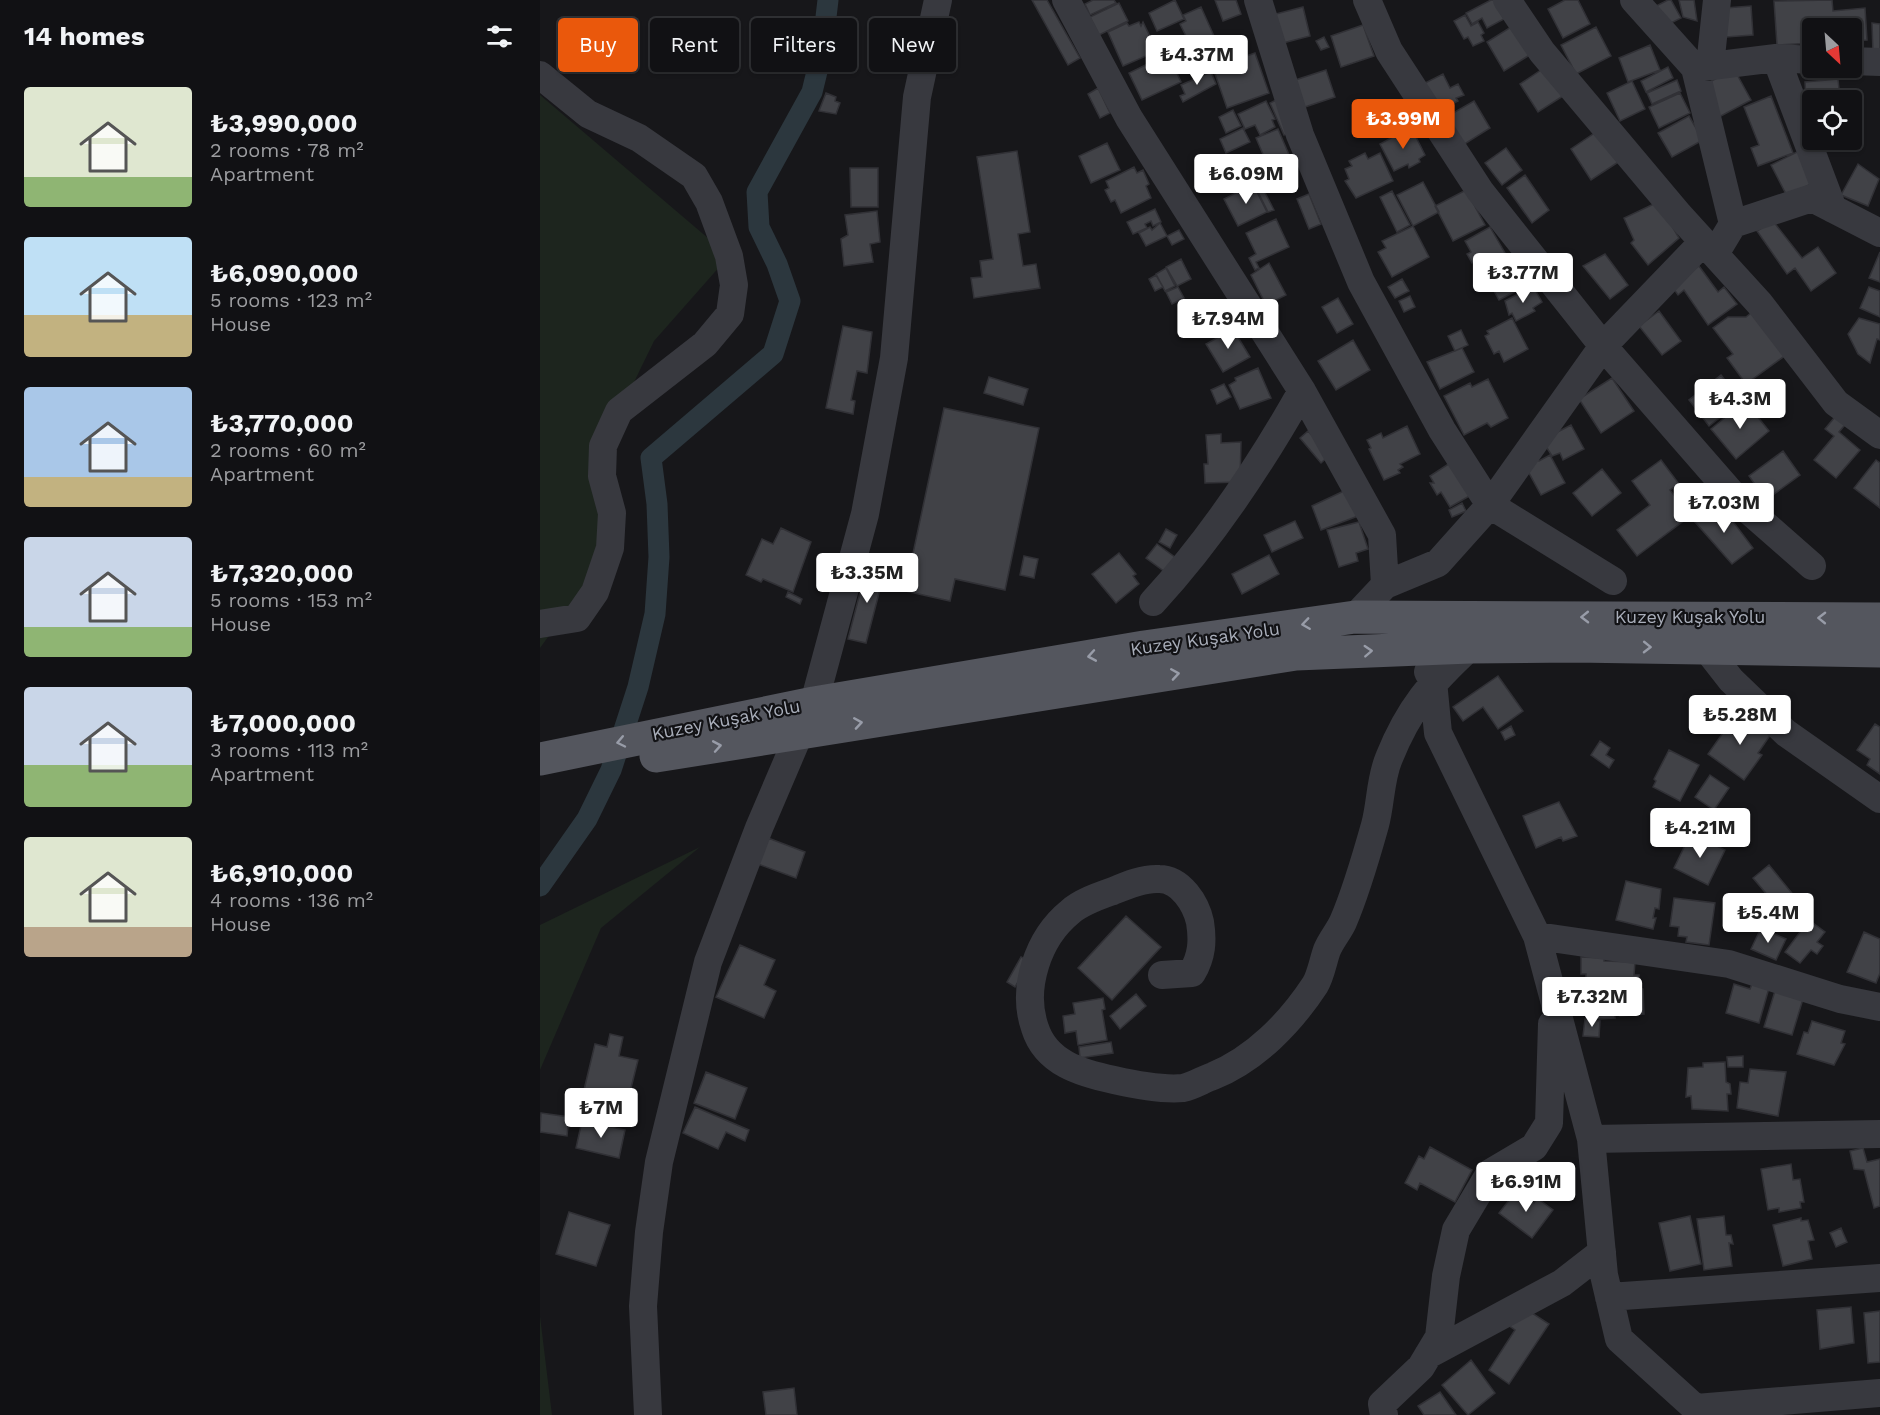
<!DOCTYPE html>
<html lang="en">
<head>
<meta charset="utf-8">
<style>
	:root { --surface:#111114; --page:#1a1a1d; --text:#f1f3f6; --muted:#9c9da0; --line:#303134; --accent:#ea580c }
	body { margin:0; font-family:"Work Sans",sans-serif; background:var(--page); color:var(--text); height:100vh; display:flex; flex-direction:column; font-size:22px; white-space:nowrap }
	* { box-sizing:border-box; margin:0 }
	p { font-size:20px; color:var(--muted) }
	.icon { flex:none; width:33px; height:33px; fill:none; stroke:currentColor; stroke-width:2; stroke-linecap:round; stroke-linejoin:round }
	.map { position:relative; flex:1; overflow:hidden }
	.details { display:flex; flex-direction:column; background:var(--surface); width:540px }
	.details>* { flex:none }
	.guide { position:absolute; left:18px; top:18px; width:570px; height:54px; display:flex; gap:12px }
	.needle { width:39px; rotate:154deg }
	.buttons { position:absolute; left:1262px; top:18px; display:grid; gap:12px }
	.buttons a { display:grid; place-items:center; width:60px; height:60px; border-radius:6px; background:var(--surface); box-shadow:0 2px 4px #0004,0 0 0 2px var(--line); font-size:30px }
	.price { position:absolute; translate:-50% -51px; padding:0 14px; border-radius:6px; background:#fff; color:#222; font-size:20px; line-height:39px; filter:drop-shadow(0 2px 3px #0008) }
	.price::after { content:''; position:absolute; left:50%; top:36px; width:18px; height:14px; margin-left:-9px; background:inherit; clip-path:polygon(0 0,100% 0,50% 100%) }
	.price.active { background:var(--accent); color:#fff }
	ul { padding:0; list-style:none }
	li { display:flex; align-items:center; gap:18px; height:150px; padding:0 24px }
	li span { display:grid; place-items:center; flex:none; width:168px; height:120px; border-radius:6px; color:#555 }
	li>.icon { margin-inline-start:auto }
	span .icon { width:72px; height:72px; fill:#fffc; stroke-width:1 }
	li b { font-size:26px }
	h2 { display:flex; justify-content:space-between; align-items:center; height:72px; padding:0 24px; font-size:26px }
	.pill { padding:0 21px; border-radius:6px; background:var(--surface); box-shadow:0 2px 4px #0004,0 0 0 2px var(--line); font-size:21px; line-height:54px }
	.pill.active { background:var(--accent); color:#fff }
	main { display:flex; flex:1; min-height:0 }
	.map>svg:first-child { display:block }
</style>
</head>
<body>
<main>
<section class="details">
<h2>14 homes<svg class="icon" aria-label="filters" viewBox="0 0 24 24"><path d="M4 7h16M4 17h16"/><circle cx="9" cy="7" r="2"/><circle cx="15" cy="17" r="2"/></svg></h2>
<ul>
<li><span style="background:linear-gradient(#dfe7d0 75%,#8fb573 0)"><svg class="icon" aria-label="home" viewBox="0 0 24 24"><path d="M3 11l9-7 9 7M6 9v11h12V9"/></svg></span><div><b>₺3,990,000</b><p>2 rooms · 78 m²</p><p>Apartment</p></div></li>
<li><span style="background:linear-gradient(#bfe0f5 65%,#c2b280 0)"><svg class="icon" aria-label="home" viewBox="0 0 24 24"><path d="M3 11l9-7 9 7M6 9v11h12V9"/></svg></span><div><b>₺6,090,000</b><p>5 rooms · 123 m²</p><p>House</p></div></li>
<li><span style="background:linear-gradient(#a9c7e8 75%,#c2b280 0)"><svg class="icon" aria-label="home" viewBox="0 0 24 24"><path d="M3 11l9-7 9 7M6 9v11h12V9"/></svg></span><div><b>₺3,770,000</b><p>2 rooms · 60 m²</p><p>Apartment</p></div></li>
<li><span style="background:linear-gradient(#c9d6e8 75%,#8fb573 0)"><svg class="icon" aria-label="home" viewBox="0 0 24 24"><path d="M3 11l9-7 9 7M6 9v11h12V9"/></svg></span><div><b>₺7,320,000</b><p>5 rooms · 153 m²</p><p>House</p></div></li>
<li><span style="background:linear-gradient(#c9d6e8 65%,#8fb573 0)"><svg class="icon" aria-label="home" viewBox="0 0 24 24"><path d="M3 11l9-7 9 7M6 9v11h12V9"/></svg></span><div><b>₺7,000,000</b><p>3 rooms · 113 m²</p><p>Apartment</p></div></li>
<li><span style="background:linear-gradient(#dfe7d0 75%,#b9a48a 0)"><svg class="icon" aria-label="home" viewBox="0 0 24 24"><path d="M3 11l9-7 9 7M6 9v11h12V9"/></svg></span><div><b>₺6,910,000</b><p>4 rooms · 136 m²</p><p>House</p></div></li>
</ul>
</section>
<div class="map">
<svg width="1340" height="1415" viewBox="0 0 1340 1415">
	<rect width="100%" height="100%" fill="#17171a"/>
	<path fill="#1d251e" d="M0 95 189 256 114 341 63 446 55 592 19 622 0 648Z
		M160 847 61 928 0 1070V925Z
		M0 1316 12 1415H0Z"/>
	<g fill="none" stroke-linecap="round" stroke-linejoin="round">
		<path stroke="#2c373e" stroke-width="21" d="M0 886 47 819 71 770 98 687 115 614 119 557 117 504 111 458 233 354 250 301 237 264 219 227 217 192 272 92 282 51 288 0"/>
	</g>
	<path fill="#414247" stroke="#313136" stroke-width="1.5" d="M492 0H507L540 58 528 65Z
		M553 0H574L576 3 550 15 545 4Z
		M635 0 644 19 617 31 609 13Z
		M675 0H696L701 14 683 21Z
		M951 0H954L964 19 947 28 942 18 932 24 926 13Z
		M1025 0H1038L1050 24 1023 38 1008 9Z
		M1128 0H1131L1141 18 1127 25 1116 6Z
		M1139 0H1154L1157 21 1143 17Z
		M1292 0 1293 11 1325 8 1327 40 1311 41V28H1272V43L1237 45 1234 1Z
		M579 3 588 21 559 35 550 17Z
		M1211 6 1213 35 1186 37 1185 8Z
		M661 7 674 36 655 44 653 40 649 42 640 24 646 21 643 15Z
		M763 7 770 36 739 44 732 15Z
		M925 15 931 26 938 22 944 33 941 35 944 41 933 46 928 37 924 39 914 21Z
		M599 22 601 26 603 22 612 41 608 43 613 53 583 66 568 32 587 23 589 26Z
		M979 22 996 51 964 71 947 42Z
		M1332 23 1340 24V54H1333Z
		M823 25 834 56 801 67 791 36Z
		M1056 27 1071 56 1036 74 1021 45Z
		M784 37 789 47 781 50 776 41Z
		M1110 45 1120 70 1088 82 1079 58Z
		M715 53 729 93 687 108 673 68Z
		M628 54 641 82 602 100 589 73Z
		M1128 67 1133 78 1106 92 1101 81Z
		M1004 68 1023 96 998 112 980 84Z
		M1194 69 1211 100 1179 117 1162 86Z
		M786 70 795 97 759 109 749 82Z
		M671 72 676 84 643 102 640 96 645 94 641 85Z
		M903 74 910 88 918 84 924 95 916 98 918 101 899 111 885 83Z
		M1298 79 1300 100H1272V115L1267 116 1265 82Z
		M1137 80 1141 91 1112 104 1107 93Z
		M1092 81 1105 109 1080 121 1067 93Z
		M558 88 570 113 560 118 548 94Z
		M286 93 296 97 295 101 300 103 296 114 279 111Z
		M1140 93 1150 113 1119 128 1109 107Z
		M1231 96 1253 153 1218 166 1211 148 1219 145 1204 107Z
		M736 100 751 132 744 135 730 103Z
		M726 101 735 119 732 120 735 127 720 135 715 125 705 129 698 114Z
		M934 101 950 128 923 145 906 117Z
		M693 110 701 126 686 133 679 117Z
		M1149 116 1163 140 1132 157 1118 133Z
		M871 127 885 155 879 159 880 162 869 168 868 164 854 171 840 144Z
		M703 128 710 142 686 153 680 139Z
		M1062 128 1083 159 1051 180 1031 149Z
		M738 129 750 157 728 166 716 138Z
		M567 143 580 170 551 183 539 156Z
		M966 148 982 170 962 185 945 163Z
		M1261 150 1277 181 1247 196 1231 165Z
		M477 151 490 232 478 234 483 266 496 264 500 288 434 298 431 278 442 277 440 261 453 259 437 157Z
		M825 153 828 159 840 153 853 181 816 198 805 181 809 179 805 169 812 166 809 161Z
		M1318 164 1339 179 1328 206 1301 195Z
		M594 167 597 173 603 170 609 184 606 186 611 198 581 213 575 200 571 202 565 190 569 188 566 181Z
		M310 168H338V207H311Z
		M985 175 1009 210 992 223 967 188Z
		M883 182 899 212 873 226 857 195Z
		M720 183 734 210 728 212 715 186Z
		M713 184 727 212 698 226 684 199Z
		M926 190 945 225 913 241 895 206Z
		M852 191 870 225 857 232 840 197Z
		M769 194 781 224 769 229 757 199Z
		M1118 202 1139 238 1108 265 1091 243 1094 240 1084 218Z
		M615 209 621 222 613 226 611 221 605 224 607 228 593 234 587 222Z
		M337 211 340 242 330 244 333 262 304 266 301 239 308 235 305 215Z
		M736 219 749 247 716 262 719 268 715 270 709 258 716 254 706 233Z
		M1233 221 1262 258 1278 247 1296 273 1271 291 1255 268 1247 274 1217 231Z
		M620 223 627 236 606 246 599 233 610 227 612 230Z
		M873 226 889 257 852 277 838 252 846 248 842 241Z
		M950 227 965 253 938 268 935 261 932 263 927 254 931 252 925 241Z
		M639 230 644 239 632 245 627 236Z
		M1340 252V282L1329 278Z
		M1065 254 1088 285 1070 299 1043 266Z
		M971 256 987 285 959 300 950 284 942 288 937 278 946 274 944 270Z
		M641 259 651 279 637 286 626 267Z
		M729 263 746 295 726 305 711 275Z
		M1159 266 1178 292 1184 287 1197 304 1168 325 1144 290 1138 295 1131 285Z
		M626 268 635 286 625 291 616 274Z
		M616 275 623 287 615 291 609 279Z
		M862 279 869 291 855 298 848 287Z
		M993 286 1002 302 993 308 995 311 976 321 972 313 969 315 965 301Z
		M638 287 644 298 632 304 626 292Z
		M1329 287 1340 291V317L1320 308Z
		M870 296 875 307 864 312 859 301Z
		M798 298 813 324 797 333 782 307Z
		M1217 308 1250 352 1206 384 1187 358 1193 354 1173 328 1188 317H1206Z
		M1119 311 1141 341 1122 355 1099 326Z
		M972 318 988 349 964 362 959 351 954 354 945 336 949 334 947 331Z
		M1319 318 1340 324V340L1337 339 1330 363 1318 354 1308 334Z
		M303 326 332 332 327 373 317 371 311 400 315 401 313 414 286 408Z
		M693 329 710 357 683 372 666 344Z
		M921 330 928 345 915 351 908 336Z
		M813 340 830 370 796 390 778 361Z
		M922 348 934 372 900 389 887 362Z
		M718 368 731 398 700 409 689 385 696 381 695 378Z
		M1181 375 1201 401 1169 426 1149 400Z
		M449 377 488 389 483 405 444 393Z
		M1072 378 1094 411 1061 433 1039 399Z
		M948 379 968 418 951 427 947 423 924 435 904 396 930 383 932 387Z
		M684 384 691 397 677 404 671 390Z
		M1205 401 1229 431 1196 459 1171 429Z
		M404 408 499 428 465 590 415 579 410 601 365 591Z
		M1299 412 1309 420 1299 432 1320 450 1296 478 1274 460 1294 436 1285 429Z
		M1031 425 1044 449 1023 460 1020 453 1012 456 1002 440Z
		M867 426 880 454 860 464 863 467 858 470 860 473 844 480 829 449 831 448 827 440 841 433 843 438Z
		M768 431 790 455 781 463 760 438Z
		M681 434V443L701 442 700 482 665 483 664 464H668L666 435Z
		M1243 451 1260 475 1226 500 1209 476Z
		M996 455 999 461 1010 455 1025 483 1001 495 983 462Z
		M1121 460 1139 484 1130 490 1150 516 1097 556 1077 530 1110 505 1092 481Z
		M1336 460 1340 463V508L1314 488Z
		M913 461 933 494 910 507 901 492 897 495 890 483H894L890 476Z
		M1062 469 1081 493 1052 516 1033 493Z
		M808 489 818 516 781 530 772 506Z
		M922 503 926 511 912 517 909 510Z
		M1179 503 1213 548 1192 564 1155 522Z
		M755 521 763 538 732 552 724 535Z
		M819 522 828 549 816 553 818 561 799 567 787 530Z
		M241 528 271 542 253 592 223 579 221 582 206 575 222 539 233 544Z
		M626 529 637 535 630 548 619 542Z
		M617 544 636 558 625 572 606 558Z
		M579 553 596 574 593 576 599 584 576 603 552 574Z
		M729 555 739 574 702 594 692 574Z
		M484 556 498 559 494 578 480 575Z
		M327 566 345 570 326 643 308 639Z
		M248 592 262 599 260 604 246 597Z
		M958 676 983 711 958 729 943 707 923 721 913 707Z
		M1202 713 1231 734 1218 753 1222 755 1204 780 1168 754 1192 720 1195 722Z
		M1335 724 1340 727V774L1327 765 1330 759 1317 750Z
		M971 726 975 735 965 740 961 732Z
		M1060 741 1070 748 1066 755 1074 760 1069 768 1051 755Z
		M1129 750 1159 765 1140 801 1113 787 1116 781 1114 779Z
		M1170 775 1189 788 1174 810 1155 797Z
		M1019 802 1037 836 1023 841 1021 837 996 848 983 816Z
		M1158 809 1171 817 1165 828 1151 820Z
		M1151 833 1185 850 1168 885 1134 868Z
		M228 838 265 852 256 878 218 864Z
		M1229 865 1255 897 1240 910 1213 878Z
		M1086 881 1121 889 1119 909 1115 908 1113 918H1116L1113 929 1076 920Z
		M1134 898 1175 903 1169 945 1146 942 1147 937 1138 936 1139 927 1130 926Z
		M586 916 621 947 572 1000 538 968Z
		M1269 920 1285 932 1277 942 1283 946 1277 954 1271 950 1260 963 1245 952Z
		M1221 928 1246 939 1236 960 1211 949Z
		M1324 932 1340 939V973L1336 983 1307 972Z
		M200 945 235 960 224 985 236 991 224 1018 176 997Z
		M481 957 490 961 475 987 467 982Z
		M1041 957 1064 958V961L1095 962 1094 975H1099V988L1103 989 1104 1014 1080 1016 1079 1009H1074L1075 1018 1059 1019 1045 1007 1046 974H1041Z
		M1194 984 1210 989 1212 984 1229 988 1219 1023 1186 1013Z
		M1235 991 1263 999 1252 1035 1224 1027Z
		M596 994 606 1006 580 1029 570 1016Z
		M563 998 565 1009 562 1010 567 1040 538 1045 536 1031 525 1033 523 1016 535 1014 533 1003Z
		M1045 1019 1060 1021 1059 1037 1043 1036Z
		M1272 1021 1305 1031 1301 1043 1305 1044 1294 1065 1257 1054 1264 1032 1268 1033Z
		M70 1034 83 1037 79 1056 98 1060 84 1116 46 1107 50 1091 44 1090 55 1044 67 1047Z
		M571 1042 573 1053 540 1058 539 1047Z
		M1203 1056V1067H1188L1187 1057Z
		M1185 1062 1186 1082 1190 1084 1191 1094H1187L1188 1111 1152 1109 1151 1096 1146 1097 1148 1068 1163 1067V1063Z
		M1210 1069 1246 1072 1238 1116 1197 1108 1200 1082 1208 1083Z
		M166 1072 207 1088 195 1119 154 1103Z
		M155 1107 209 1130 205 1141 186 1132 178 1149 143 1133Z
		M1 1113 29 1117 27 1136 0 1132Z
		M42 1121 85 1130 79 1158 36 1148Z
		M890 1147 932 1170 915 1202 880 1183 877 1190 865 1183 879 1156 884 1159Z
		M1323 1148 1327 1162 1340 1159V1206L1334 1208 1324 1170 1314 1169 1310 1151Z
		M1251 1164 1253 1180 1260 1179 1264 1202H1260L1261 1208 1239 1212V1208L1228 1210 1221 1169Z
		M977 1190 994 1203 997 1198 1013 1210 992 1238 959 1213Z
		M29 1212 70 1225 56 1266 16 1254Z
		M1150 1216 1161 1264 1130 1271 1119 1223Z
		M1184 1216 1186 1235H1191L1193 1244 1189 1243 1192 1266 1164 1270 1157 1219Z
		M1261 1218V1221L1268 1220 1274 1240 1268 1241 1272 1259 1243 1266 1233 1225Z
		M1301 1228 1307 1242 1296 1247 1290 1233Z
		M981 1306 1009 1324 969 1384 949 1370 975 1330 968 1325Z
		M1311 1307 1314 1343 1280 1349 1277 1310Z
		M1340 1311V1362L1328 1363 1324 1313Z
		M931 1360 955 1393 928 1415 902 1385Z
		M254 1388 257 1415H226L223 1392Z
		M900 1392 916 1415H884L878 1406Z"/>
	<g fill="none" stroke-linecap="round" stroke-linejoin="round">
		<path stroke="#38393f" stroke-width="28" d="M526 0 589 118 762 391 842 535 845 585 815 617
			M718 0 760 135 821 282 902 430 950 505 1073 581
			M827 0 849 51 940 191 1063 346 1199 502 1272 566
			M967 0 1002 52 1139 215 1220 304 1296 403 1340 435
			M1094 0 1155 68 1193 224 1175 254
			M1236 58 1272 60
			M1311 61 1340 62
			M1170 66 1177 0
			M1155 68 1236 58 1293 209
			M0 75 48 114 99 138 154 176 169 202 189 256 194 285 190 314 165 344 79 411 63 446 62 476 72 513 70 548 55 592 37 618 0 624
			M1193 224 1272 198 1340 233
			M845 585 898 563 950 505 1063 346 1163 242
			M613 602C672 538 719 467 762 391
			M1166 648 1191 680 1246 733 1340 799
			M888 672 893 681 898 733 997 936 1051 1139 1064 1275 1079 1339 1163 1415
			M274 703 325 514 354 358 377 97 398 0
			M997 936 1189 964 1300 999 1340 1007
			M622 975 652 973C662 956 663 941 660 922 656 904 641 879 619 879 604 878 587 885 573 891 559 896 541 902 530 912 498 938 481 988 495 1028 506 1063 541 1073 574 1080 596 1085 621 1090 643 1088 653 1086 664 1079 673 1076 715 1059 750 1023 775 985 781 975 783 961 787 950 791 940 799 931 803 922 816 892 826 857 835 825 841 803 840 779 849 758 869 708 891 683 930 647
			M1051 1139 1340 1134
			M1069 1297 1340 1278
			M888 1355 1022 1283 1062 1252
			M1156 1408 1340 1393
			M108 1415 103 1306 109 1232 119 1162 168 962 219 828 260 732
			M844 1415 842 1404 881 1367 899 1337 906 1276 916 1230 950 1173 994 1147 1009 1123 1012 1024"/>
		<path stroke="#54565e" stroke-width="33" d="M116 756 756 654 930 647 1035 646 1340 651
			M0 759 274 703 604 647 815 617 1340 619"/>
	</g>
	<defs><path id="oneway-chevron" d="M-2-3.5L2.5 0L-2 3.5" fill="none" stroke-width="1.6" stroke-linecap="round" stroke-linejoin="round" transform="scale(1.5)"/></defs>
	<g stroke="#989ca8">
		<use href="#oneway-chevron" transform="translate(1045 617) rotate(179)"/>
		<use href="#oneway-chevron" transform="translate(1282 618) rotate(-179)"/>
		<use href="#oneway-chevron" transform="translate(766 624) rotate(172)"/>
		<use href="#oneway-chevron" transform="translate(1107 647) rotate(1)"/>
		<use href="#oneway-chevron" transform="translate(828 651) rotate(-3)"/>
		<use href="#oneway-chevron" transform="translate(552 656) rotate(170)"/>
		<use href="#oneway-chevron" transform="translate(635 674) rotate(-9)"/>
		<use href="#oneway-chevron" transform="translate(318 723) rotate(-9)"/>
		<use href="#oneway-chevron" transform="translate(81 742) rotate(168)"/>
		<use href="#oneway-chevron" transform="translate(177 746) rotate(-10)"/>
	</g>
	<g text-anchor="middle" stroke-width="4.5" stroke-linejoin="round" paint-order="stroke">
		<g font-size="18" fill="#a9aeba" stroke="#121215">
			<text x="1150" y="623">Kuzey Kuşak Yolu</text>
			<text transform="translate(665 639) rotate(-8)" y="6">Kuzey Kuşak Yolu</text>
			<text transform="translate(186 720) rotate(-11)" y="6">Kuzey Kuşak Yolu</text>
		</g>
	</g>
</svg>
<div class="buttons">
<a><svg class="needle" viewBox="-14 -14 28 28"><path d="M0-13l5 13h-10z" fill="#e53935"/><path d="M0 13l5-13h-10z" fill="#9c9da0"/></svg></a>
<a><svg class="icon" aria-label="locate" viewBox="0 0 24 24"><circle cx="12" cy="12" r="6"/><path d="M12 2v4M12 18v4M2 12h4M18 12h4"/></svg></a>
</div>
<b class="price" style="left:657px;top:86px">₺4.37M</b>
<b class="price active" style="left:863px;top:150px">₺3.99M</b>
<b class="price" style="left:706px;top:205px">₺6.09M</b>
<b class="price" style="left:983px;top:304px">₺3.77M</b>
<b class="price" style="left:688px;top:350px">₺7.94M</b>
<b class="price" style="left:1200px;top:430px">₺4.3M</b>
<b class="price" style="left:1184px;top:534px">₺7.03M</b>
<b class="price" style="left:327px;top:604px">₺3.35M</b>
<b class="price" style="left:1200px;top:746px">₺5.28M</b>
<b class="price" style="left:1160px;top:859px">₺4.21M</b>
<b class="price" style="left:1228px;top:944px">₺5.4M</b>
<b class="price" style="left:1052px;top:1028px">₺7.32M</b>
<b class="price" style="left:61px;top:1139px">₺7M</b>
<b class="price" style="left:986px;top:1213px">₺6.91M</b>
<div class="guide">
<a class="pill active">Buy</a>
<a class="pill">Rent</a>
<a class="pill">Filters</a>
<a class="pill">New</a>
</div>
</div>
</main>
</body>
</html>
